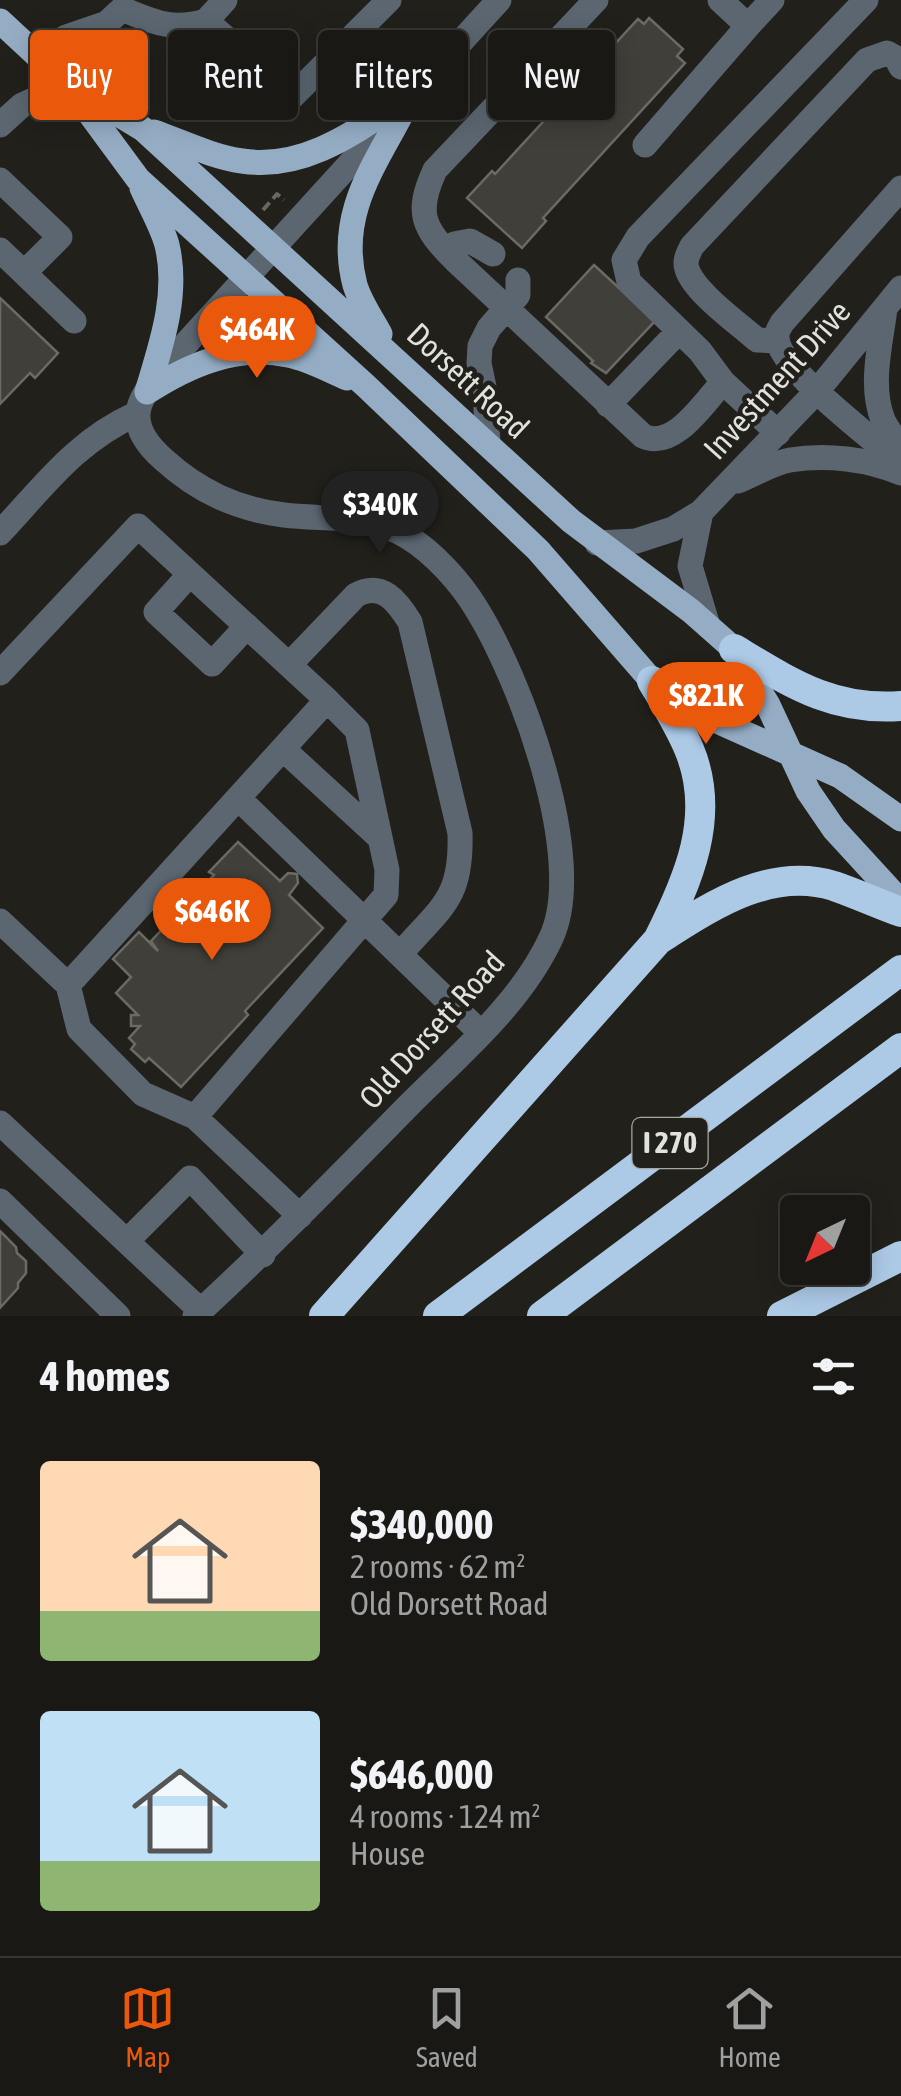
<!DOCTYPE html>
<html lang="en">
<head>
<meta charset="utf-8">
<style>
	:root { --surface:#191814; --page:#22211d; --text:#f1f3f6; --muted:#9fa0a0; --line:#373734; --accent:#ea580c }
	body { margin:0; font-family:"Asap Condensed",sans-serif; background:var(--page); color:var(--text); height:100vh; display:flex; flex-direction:column; font-size:38px; white-space:nowrap }
	* { box-sizing:border-box; margin:0 }
	p { font-size:32px; color:var(--muted) }
	.icon { flex:none; width:55px; height:55px; fill:none; stroke:currentColor; stroke-width:2; stroke-linecap:round; stroke-linejoin:round }
	.map { position:relative; height:1316px; overflow:hidden }
	.panel { display:flex; flex-direction:column; background:var(--surface); flex:1 }
	.panel>* { flex:none }
	.hud { position:absolute; left:30px; top:30px; width:842px; height:90px; display:flex; gap:20px }
	.needle { width:65px; rotate:223deg }
	.fabs { position:absolute; left:780px; top:1195px; display:grid; gap:20px }
	.fabs a { display:grid; place-items:center; width:90px; height:90px; border-radius:10px; background:var(--surface); box-shadow:0 5px 25px #0003,0 0 0 2px var(--line); font-size:50px }
	.price { position:absolute; translate:-50% -85px; padding:0 22px; border-radius:35px; background:var(--accent); color:#fff; font-size:32px; line-height:65px; filter:drop-shadow(0 2px 5px #0008) }
	.price::after { content:''; position:absolute; left:50%; top:60px; width:30px; height:22px; margin-left:-15px; background:inherit; clip-path:polygon(0 0,100% 0,50% 100%) }
	.price.on { background:#222; color:#fff }
	ul { padding:0; list-style:none }
	li { display:flex; align-items:center; gap:30px; height:250px; padding:0 40px }
	li span { display:grid; place-items:center; flex:none; width:280px; height:200px; border-radius:10px; color:#555 }
	li>.icon { margin-inline-start:auto }
	span .icon { width:120px; height:120px; fill:#fffc; stroke-width:1 }
	li b { font-size:42px }
	h2 { display:flex; justify-content:space-between; align-items:center; height:120px; padding:0 40px; font-size:42px }
	.chip { padding:0 35px; border-radius:10px; background:var(--surface); box-shadow:0 5px 25px #0003,0 0 0 2px var(--line); font-size:35px; line-height:90px }
	.chip.on { background:var(--accent); color:#fff }
	.dock { display:flex; justify-content:space-around; align-items:center; height:140px; border-top:2px solid var(--line); background:var(--surface); font-size:28px; color:var(--muted) }
	.dock a { display:grid; justify-items:center; gap:5px }
	.dock .on { color:var(--accent) }
	.map>svg:first-child { display:block }
</style>
</head>
<body>
<div class="map">
<svg width="901" height="1316" viewBox="0 0 901 1316">
	<rect width="100%" height="100%" fill="#21201b"/>
	<path fill="#403f39" stroke="#6b6a64" stroke-width="2.5" d="M649 18 683 49 677 56 685 63 543 218 546 221 522 248 467 198 492 171 495 174 638 19 644 24Z
		M594 265 655 321 606 373 591 363 593 361 546 317Z
		M0 298 58 353 35 378 30 373 0 404Z
		M238 842 280 881 288 873 297 874 298 883 289 895 323 928 245 1011 248 1015 181 1087 149 1058 145 1062 131 1049 135 1044 129 1038 140 1026H131V1015H138L116 993 131 977 113 959 139 932 158 951 151 941 214 875 209 872Z
		M0 1231 16 1247 17 1253 26 1261V1273L18 1283V1288L0 1308Z"/>
	<g fill="none" stroke-linecap="round" stroke-linejoin="round">
		<path stroke="#686863" stroke-width="4" stroke-dasharray="10 5" stroke-linecap="butt" d="M263 210 277 194 284 200"/>
		<path stroke="#5b6671" stroke-width="25" d="M596 0 435 170C415 213 423 228 455 260L643 436C674 451 705 401 723 382L778 433
			M206 21 225 0
			M748 26 772 0
			M37 55 66 37 107 23 122 9C154 22 171 31 206 21L293 96 389 0
			M0 125 22 105 68 84 110 45 107 23
			M645 145 748 26 720 0
			M0 180 60 237 24 273 0 250
			M901 188 782 323C780 327 776 332 777 337 777 367 876 442 901 463
			M447 252 454 244 470 241 493 254
			M24 273 74 321
			M885 308C881 343 869 385 883 420 887 429 895 439 901 447
			M777 341 757 340C738 323 694 292 687 269 684 261 688 254 692 246L867 60 887 53 896 58 901 67
			M723 382 700 351 629 282 624 260 638 237 866 0
			M608 405 679 331
			M488 443 485 392 479 363 480 346 489 328 518 295V280
			M738 481C755 474 773 463 790 460 826 454 868 459 901 473
			M701 512 690 566 708 626
			M0 533C44 486 76 441 136 414
			M597 543 636 541 673 529 701 512 817 391 901 288
			M190 574 156 612 212 664 247 626
			M289 665 356 595C382 581 397 601 410 622L460 833C462 899 442 906 401 953
			M0 673 138 526 327 700 68 985
			M283 749 380 838
			M238 798 481 1033
			M0 921 68 985 79 1029 143 1094 195 1117 300 1216
			M195 1117 386 895 387 870 357 730 327 700
			M0 1123 201 1311
			M0 1201 118 1316
			M128 1240 190 1178 263 1255
			M195 1316C269 1248 339 1176 410 1104 460 1054 521 1003 551 938 588 859 520 678 476 608 461 583 434 553 408 537 370 514 326 520 284 515 236 509 198 491 163 459 112 414 149 388 182 348L499 0"/>
		<path stroke="#95adc4" stroke-width="25" d="M0 21 68 84 138 179 366 386 538 550 652 681 715 720 840 776 901 819
			M80 91 143 129 571 521 691 611 734 649 768 705 808 791 834 829 901 902
			M154 132C182 142 213 157 242 161 307 171 360 128 411 95
			M142 188C150 206 162 226 167 245 179 295 161 345 147 392
			M380 334C372 319 360 302 355 285 335 209 380 160 411 95
			M147 392C189 365 237 344 288 355 309 359 328 370 347 378"/>
		<path stroke="#acc9e6" stroke-width="30" d="M734 649C791 683 832 711 901 706
			M658 940C710 907 769 866 834 886 857 894 879 904 901 912
			M324 1316 658 940C688 881 717 816 689 749 679 725 665 703 652 681
			M438 1316 901 970
			M542 1316 901 1048
			M782 1316 901 1256"/>
	</g>
	<g text-anchor="middle" stroke-width="9" stroke-linejoin="round" paint-order="stroke">
		<rect fill="#21201b" stroke="#a7a7a3" stroke-width="2.5" x="632.5" y="1118" width="75" height="50" rx="8"/>
		<g font-size="30" font-weight="bold" fill="#e1e1dd">
			<text x="670" y="1153">I 270</text>
		</g>
		<g font-size="32" fill="#e1e1dd" stroke="#21201b">
			<text transform="translate(777 380) rotate(-48)" y="11">Investment Drive</text>
			<text transform="translate(468 381) rotate(43)" y="11">Dorsett Road</text>
			<text transform="translate(432 1030) rotate(-48)" y="11">Old Dorsett Road</text>
		</g>
	</g>
</svg>
<div class="fabs">
<a><svg class="needle" viewBox="-14 -14 28 28"><path d="M0-13l5 13h-10z" fill="#e53935"/><path d="M0 13l5-13h-10z" fill="#9fa0a0"/></svg></a>
</div>
<b class="price" style="left:257px;top:381px">$464K</b>
<b class="price on" style="left:380px;top:556px">$340K</b>
<b class="price" style="left:706px;top:747px">$821K</b>
<b class="price" style="left:212px;top:963px">$646K</b>
<div class="hud">
<a class="chip on">Buy</a>
<a class="chip">Rent</a>
<a class="chip">Filters</a>
<a class="chip">New</a>
</div>
</div>
<section class="panel">
<h2>4 homes<svg class="icon" aria-label="filters" viewBox="0 0 24 24"><path d="M4 7h16M4 17h16"/><circle cx="9" cy="7" r="2"/><circle cx="15" cy="17" r="2"/></svg></h2>
<ul>
<li><span style="background:linear-gradient(#ffd9b3 75%,#8fb573 0)"><svg class="icon" aria-label="home" viewBox="0 0 24 24"><path d="M3 11l9-7 9 7M6 9v11h12V9"/></svg></span><div><b>$340,000</b><p>2 rooms · 62 m²</p><p>Old Dorsett Road</p></div></li>
<li><span style="background:linear-gradient(#bfe0f5 75%,#8fb573 0)"><svg class="icon" aria-label="home" viewBox="0 0 24 24"><path d="M3 11l9-7 9 7M6 9v11h12V9"/></svg></span><div><b>$646,000</b><p>4 rooms · 124 m²</p><p>House</p></div></li>
</ul>
</section>
<nav class="dock">
<a class="on"><svg class="icon" aria-label="map" viewBox="0 0 24 24"><path d="M3 6l6-2 6 2 6-2v14l-6 2-6-2-6 2zM9 4v14M15 6v14"/></svg>Map</a>
<a><svg class="icon" aria-label="saved" viewBox="0 0 24 24"><path d="M7 4h10v16l-5-4-5 4z"/></svg>Saved</a>
<a><svg class="icon" aria-label="home" viewBox="0 0 24 24"><path d="M3 11l9-7 9 7M6 9v11h12V9"/></svg>Home</a>
</nav>
</body>
</html>
